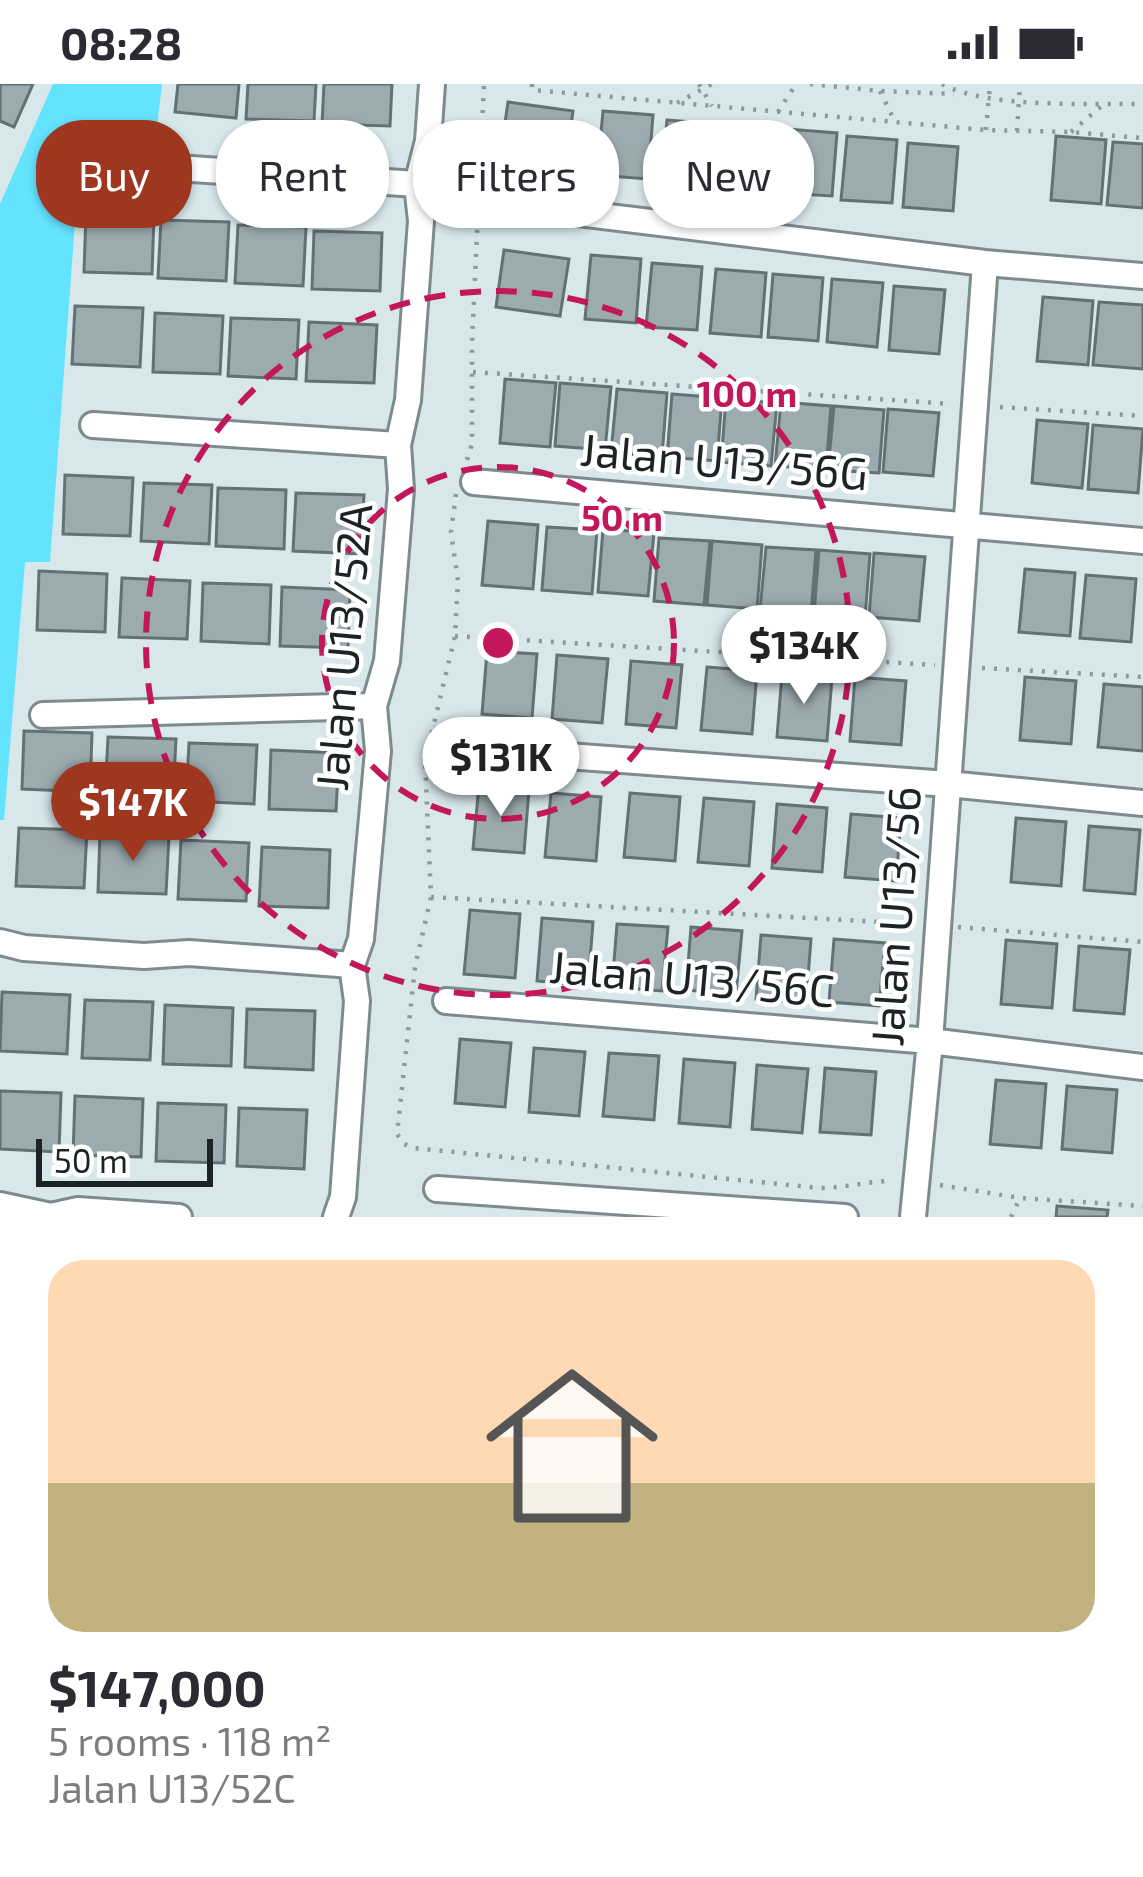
<!DOCTYPE html>
<html lang="en">
<head>
<meta charset="utf-8">
<style>
	:root { --surface:#fff; --page:#f2f2f3; --text:#2b2b33; --muted:#7c7c81; --accent:#9f361f }
	body { margin:0; font-family:"Exo 2",sans-serif; background:var(--page); color:var(--text); height:100vh; display:flex; flex-direction:column; font-size:45px; white-space:nowrap }
	* { box-sizing:border-box; margin:0 }
	p { font-size:39px; color:var(--muted) }
	.icon { flex:none; width:66px; height:66px; fill:none; stroke:currentColor; stroke-width:2; stroke-linecap:round; stroke-linejoin:round }
	.map { position:relative; height:1133px; overflow:hidden }
	.drawer { display:flex; flex-direction:column; background:var(--surface); flex:1 }
	.drawer>* { flex:none }
	.hud { position:absolute; left:36px; top:36px; width:1071px; height:108px; display:flex; gap:24px }
	.scale { position:absolute; left:36px; bottom:30px; width:177px; box-sizing:border-box; padding-left:12px; border:6px solid #1d2325; border-top:0; font-size:33px; line-height:42px; white-space:nowrap; color:#1d2325; -webkit-text-stroke:9px #fff; paint-order:stroke }
	.price { position:absolute; translate:-50% -102px; padding:0 27px; border-radius:42px; background:#fff; color:#222; font-size:39px; line-height:78px; filter:drop-shadow(0 3px 6px #0008) }
	.price::after { content:''; position:absolute; left:50%; top:72px; width:36px; height:27px; margin-left:-18px; background:inherit; clip-path:polygon(0 0,100% 0,50% 100%) }
	.price.active { background:var(--accent); color:#fff }
	ul { padding:0; list-style:none }
	li { display:grid; align-content:center; gap:24px; height:636px; padding:0 48px }
	li span { display:grid; place-items:center; height:372px; border-radius:36px; color:#555 }
	li>.icon { margin-inline-start:auto }
	span .icon { width:216px; height:216px; fill:#fffc; stroke-width:1 }
	li b { font-size:51px }
	.pill { padding:0 42px; border-radius:48px; background:var(--surface); box-shadow:0 3px 9px #0004; font-size:42px; line-height:108px }
	.pill.active { background:var(--accent); color:#fff }
	.status { display:flex; justify-content:space-between; align-items:center; height:84px; padding:0 60px; background:var(--surface); direction:ltr }
	.status svg { height:33px; fill:currentColor }
	.map>svg:first-child { display:block }
</style>
</head>
<body>
<div class="status"><b>08:28</b><svg viewBox="0 0 49 12"><path d="M0 12V9h3v3zM5 12V6h3v6zM10 12V3h3v9zM15 12V0h3v12zM26 1h20v11H26zM47 4h2v5h-2z"/></svg></div>
<div class="map">
<svg width="1143" height="1133" viewBox="0 0 1143 1133">
	<rect width="100%" height="100%" fill="#d7e7ea"/>
	<path fill="#64e3fe" d="M53 0H162L155 61 81 57 50 478H25L4 736H0V120Z"/>
	<path fill="#9cabaf" stroke="#637175" stroke-width="3" d="M0 0H33L14 43 0 37Z
		M178 0H239L236 34 175 28Z
		M248 0H316L314 37 246 35Z
		M324 0H392L390 42 322 40Z
		M508 18 573 27 565 84 500 74Z
		M603 27 653 31 648 95 597 91Z
		M667 36 717 40 712 104 661 100Z
		M723 39 774 43 768 107 718 103Z
		M787 45 837 49 832 112 782 109Z
		M847 52 897 56 892 119 841 116Z
		M1056 52 1106 56 1101 120 1051 116Z
		M1113 58 1143 60V124L1107 121Z
		M908 59 958 63 953 127 903 123Z
		M86 129 154 132 152 190 84 188Z
		M161 136 229 138 226 197 158 194Z
		M238 141 306 143 303 202 235 199Z
		M314 147 382 149 380 207 312 205Z
		M504 166 569 175 560 232 496 223Z
		M591 171 641 175 636 239 585 235Z
		M652 179 702 183 697 246 646 243Z
		M716 185 766 189 761 253 710 249Z
		M773 190 823 194 818 257 768 253Z
		M832 195 883 199 877 263 827 258Z
		M894 202 945 206 939 270 889 266Z
		M1043 213 1093 217 1088 281 1037 277Z
		M1099 218 1143 221V285L1093 281Z
		M75 222 143 224 140 283 72 280Z
		M155 229 223 232 220 290 153 288Z
		M231 234 299 236 296 295 228 292Z
		M309 238 377 241 374 299 306 297Z
		M505 295 556 299 550 363 500 359Z
		M560 299 611 303 605 366 555 362Z
		M617 305 667 309 662 372 611 369Z
		M672 310 722 314 717 377 667 373Z
		M726 315 777 319 771 382 721 378Z
		M781 318 831 322 826 385 775 382Z
		M834 322 884 326 879 389 828 386Z
		M888 325 939 329 933 392 883 388Z
		M1037 336 1088 340 1082 404 1032 399Z
		M1093 341 1143 345 1138 409 1088 405Z
		M65 391 133 394 130 452 63 450Z
		M144 399 212 401 209 460 141 457Z
		M218 404 286 406 284 465 216 462Z
		M296 409 364 411 361 470 293 467Z
		M488 437 538 441 533 505 482 501Z
		M547 443 597 446 592 510 542 506Z
		M603 445 654 449 648 512 598 508Z
		M659 454 710 457 704 521 654 517Z
		M712 457 762 461 757 525 707 521Z
		M766 463 816 466 811 530 760 526Z
		M819 466 870 470 865 534 814 530Z
		M874 469 925 473 919 537 869 533Z
		M1025 485 1075 489 1070 552 1019 548Z
		M39 487 107 490 105 548 37 546Z
		M1086 491 1136 495 1131 558 1080 554Z
		M122 494 190 497 187 555 119 553Z
		M203 499 271 501 269 560 201 557Z
		M282 503 350 506 348 564 280 562Z
		M487 567 537 570 532 634 482 630Z
		M557 571 608 575 602 639 552 635Z
		M631 577 682 581 676 644 626 640Z
		M707 583 757 587 752 650 701 646Z
		M782 590 832 594 827 657 777 653Z
		M855 593 906 597 901 661 850 657Z
		M1025 593 1076 597 1071 660 1020 656Z
		M1104 600 1143 603V667L1098 663Z
		M24 647 92 649 90 708 22 705Z
		M108 653 176 655 173 714 105 711Z
		M189 659 257 661 254 720 186 717Z
		M271 666 339 669 336 727 269 725Z
		M479 701 529 705 524 769 473 765Z
		M551 709 601 713 596 777 545 773Z
		M630 709 680 713 675 777 624 773Z
		M704 714 754 718 749 782 698 778Z
		M777 720 827 724 822 788 772 784Z
		M851 730 901 734 896 797 845 793Z
		M1016 734 1066 738 1061 802 1011 798Z
		M1089 742 1140 746 1135 810 1084 806Z
		M19 744 87 746 84 804 16 802Z
		M100 749 169 752 166 810 98 808Z
		M181 756 249 759 246 817 178 815Z
		M262 763 330 766 328 824 259 822Z
		M470 826 520 830 515 894 464 890Z
		M542 834 593 838 588 902 537 897Z
		M617 840 668 843 662 907 612 903Z
		M691 843 742 847 736 910 686 906Z
		M761 851 811 855 806 919 756 915Z
		M834 855 885 859 879 922 829 918Z
		M1006 856 1057 860 1052 924 1001 920Z
		M1079 862 1130 866 1124 930 1074 926Z
		M2 908 70 911 67 970 0 967Z
		M85 916 153 918 150 976 82 974Z
		M165 921 233 924 231 982 163 980Z
		M247 925 315 927 313 986 245 983Z
		M460 955 511 959 505 1023 455 1019Z
		M534 964 585 968 579 1032 529 1028Z
		M609 969 659 972 654 1036 603 1032Z
		M684 975 735 979 730 1043 679 1039Z
		M757 981 808 985 802 1049 752 1045Z
		M825 984 876 988 871 1051 820 1048Z
		M996 996 1046 1000 1041 1064 990 1060Z
		M1067 1002 1117 1006 1112 1069 1062 1065Z
		M0 1007 61 1009 59 1068 0 1065Z
		M75 1012 143 1015 141 1073 73 1071Z
		M158 1019 226 1021 224 1079 156 1077Z
		M239 1024 307 1026 304 1085 237 1082Z
		M1057 1122 1108 1126 1107 1133H1056Z"/>
	<g fill="none" stroke-linecap="round" stroke-linejoin="round">
		<defs>
			<path id="minor" d="M116 80 417 100
				M504 120 985 179 1143 192
				M93 341 398 361
				M474 398 1143 457
				M43 631 374 622
				M459 664 948 700 1143 719
				M0 858 24 864 144 872 189 869 352 881
				M446 917 930 957 1143 983
				M437 1105 845 1133
				M0 1121 51 1132 78 1126 179 1133
				M336 1133 343 1113 357 917 352 881 361 855 378 667 374 622 387 577 401 405 398 361 408 316 421 137 417 100 428 57 432 0
				M913 1133 930 957 985 179"/>
		</defs>
		<use href="#minor" stroke="#7d8b8f" stroke-width="30"/>
		<path stroke="#8d999c" stroke-width="4.5" stroke-dasharray="3 9" stroke-linecap="butt" d="M532 0V6L986 46 1071 48 1143 54
			M699 0 712 22
			M810 0 880 7 954 10
			M942 0C989 25 1088 19 1143 20
			M880 7 895 38
			M677 19 712 0
			M778 28 796 0
			M986 46 990 0
			M1017 47 1020 0
			M1071 48 1103 21
			M473 288 952 320
			M1000 323 1143 332
			M467 376 472 360V258L484 0
			M456 410 451 448 458 497 455 552 425 677 431 813 415 883 397 1050 404 1060 413 1064 820 1104C845 1104 868 1097 893 1097
			M455 552 935 581
			M982 584 1143 593
			M431 813 917 840
			M958 843 1143 858
			M940 1101 1020 1114 1143 1122
			M1011 1133 1019 1116"/>
		<use href="#minor" stroke="#fff" stroke-width="24"/>
	</g>
	<g fill="none" stroke="#c2185b" stroke-width="6" stroke-dasharray="21 15">
		<circle cx="498" cy="559" r="176"/>
		<circle cx="498" cy="559" r="352"/>
	</g>
	<g text-anchor="middle" stroke-width="9" stroke-linejoin="round" paint-order="stroke">
		<g font-size="45" fill="#1d2325" stroke="#fff">
			<text transform="translate(724 378) rotate(5)" y="16">Jalan U13/56G</text>
			<text transform="translate(344 563) rotate(-85)" y="16">Jalan U13/52A</text>
			<text transform="translate(896 832) rotate(-86)" y="16">Jalan U13/56</text>
			<text transform="translate(692 895) rotate(5)" y="16">Jalan U13/56C</text>
		</g>
	</g>
	<circle cx="498" cy="559" r="18" fill="#c2185b" stroke="#fff" stroke-width="6"/>
	<g font-size="36" text-anchor="middle" font-weight="bold" fill="#c2185b" stroke="#fff" stroke-width="9" stroke-linejoin="round" paint-order="stroke">
		<text x="747" y="323">100 m</text>
		<text x="622" y="447">50 m</text>
	</g>
</svg>
<div class="scale">50 m</div>
<b class="price" style="left:804px;top:623px">$134K</b>
<b class="price" style="left:501px;top:735px">$131K</b>
<b class="price active" style="left:133px;top:780px">$147K</b>
<div class="hud">
<a class="pill active">Buy</a>
<a class="pill">Rent</a>
<a class="pill">Filters</a>
<a class="pill">New</a>
</div>
</div>
<section class="drawer">
<ul>
<li><span style="background:linear-gradient(#ffd9b3 60%,#c2b280 0)"><svg class="icon" aria-label="home" viewBox="0 0 24 24"><path d="M3 11l9-7 9 7M6 9v11h12V9"/></svg></span><div><b>$147,000</b><p>5 rooms · 118 m²</p><p>Jalan U13/52C</p></div></li>
</ul>
</section>
</body>
</html>
